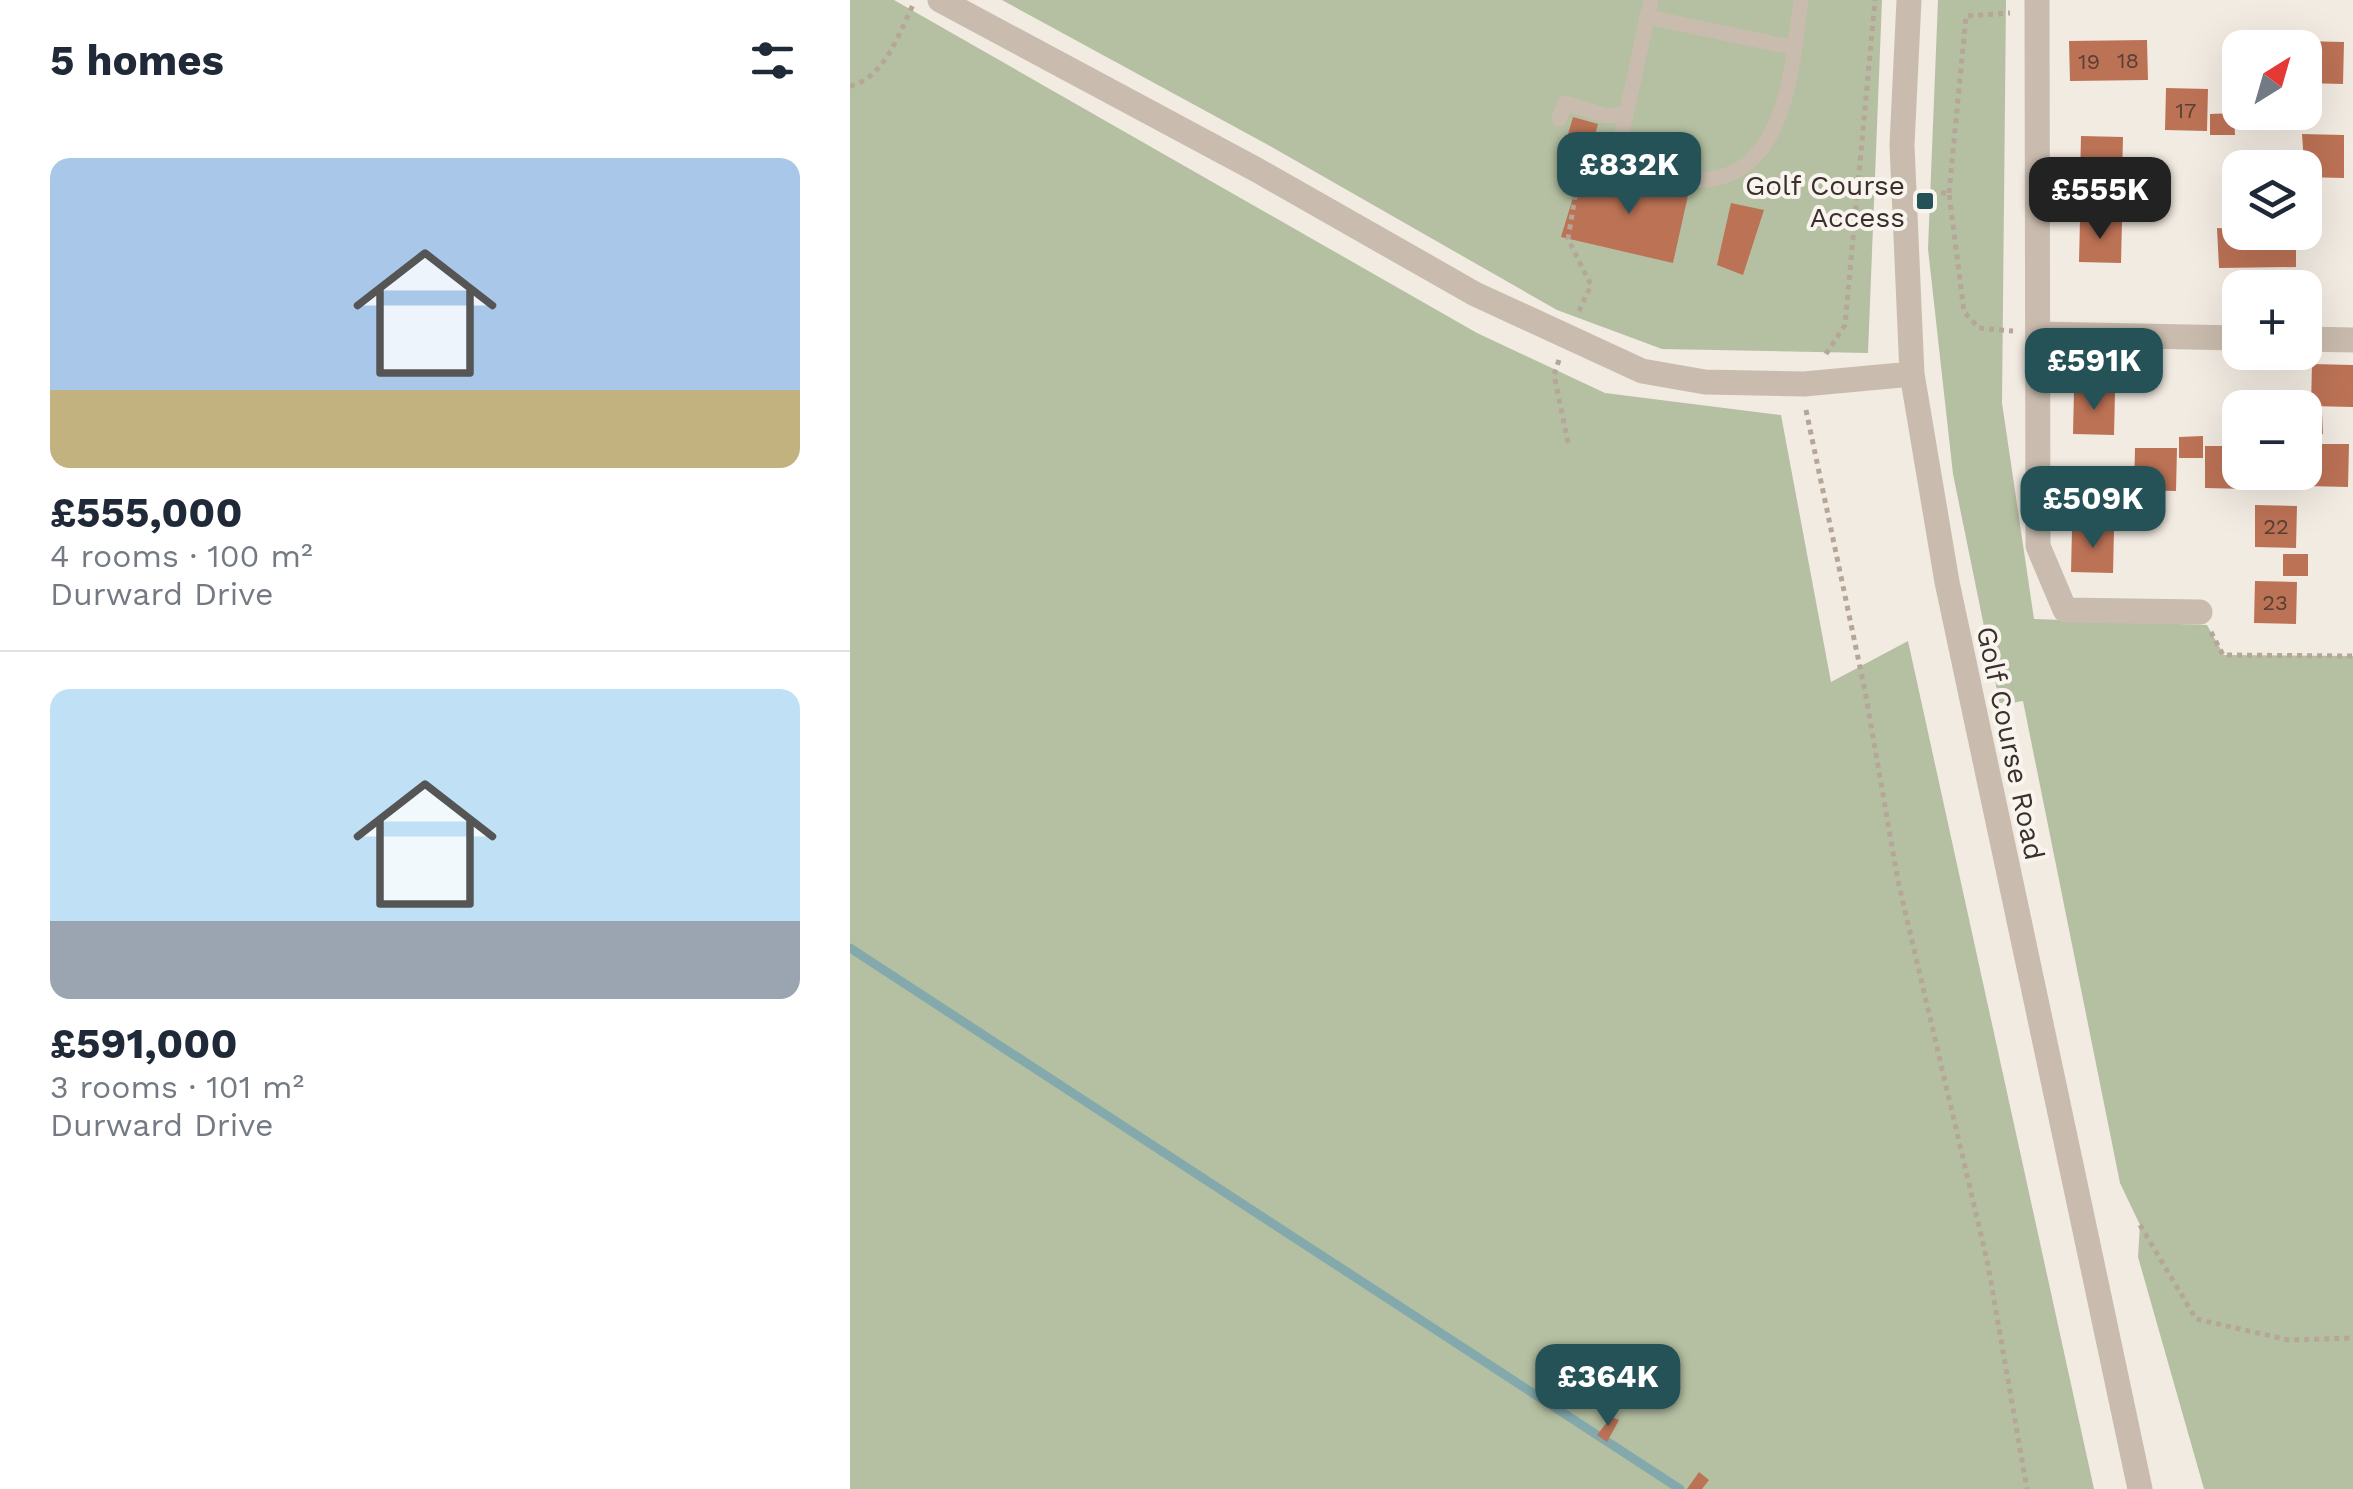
<!DOCTYPE html>
<html lang="en">
<head>
<meta charset="utf-8">
<style>
	:root { --surface:#fff; --page:#f6f6f7; --text:#1f2937; --muted:#747a83; --line:#e0e1e3; --accent:#245257 }
	body { margin:0; font-family:"Work Sans",sans-serif; background:var(--page); color:var(--text); height:100vh; display:flex; flex-direction:column; font-size:38px; white-space:nowrap }
	* { box-sizing:border-box; margin:0 }
	p { font-size:32px; color:var(--muted) }
	.icon { flex:none; width:55px; height:55px; fill:none; stroke:currentColor; stroke-width:2; stroke-linecap:round; stroke-linejoin:round }
	.map { position:relative; flex:1; overflow:hidden }
	.drawer { display:flex; flex-direction:column; background:var(--surface); width:850px }
	.drawer>* { flex:none }
	.needle { width:65px; rotate:37deg }
	.buttons { position:absolute; left:1372px; top:30px; display:grid; gap:20px }
	.buttons a { display:grid; place-items:center; width:100px; height:100px; border-radius:20px; background:var(--surface); box-shadow:0 10px 40px #0002; font-size:50px }
	.price { position:absolute; translate:-50% -85px; padding:0 22px; border-radius:20px; background:var(--accent); color:#fff; font-size:32px; line-height:65px; filter:drop-shadow(0 2px 5px #0008) }
	.price::after { content:''; position:absolute; left:50%; top:60px; width:30px; height:22px; margin-left:-15px; background:inherit; clip-path:polygon(0 0,100% 0,50% 100%) }
	.price.active { background:#222; color:#fff }
	ul { padding:0; list-style:none }
	li { display:grid; align-content:center; gap:20px; height:530px; padding:0 50px }
	li+li { border-top:2px solid var(--line) }
	li span { display:grid; place-items:center; height:310px; border-radius:20px; color:#555 }
	li>.icon { margin-inline-start:auto }
	span .icon { width:180px; height:180px; fill:#fffc; stroke-width:1 }
	li b { font-size:42px }
	h2 { display:flex; justify-content:space-between; align-items:center; height:120px; padding:0 50px; font-size:42px }
	main { display:flex; flex:1; min-height:0 }
	.map>svg:first-child { display:block }
</style>
</head>
<body>
<main>
<section class="drawer">
<h2>5 homes<svg class="icon" aria-label="filters" viewBox="0 0 24 24"><path d="M4 7h16M4 17h16"/><circle cx="9" cy="7" r="2"/><circle cx="15" cy="17" r="2"/></svg></h2>
<ul>
<li><span style="background:linear-gradient(#a9c7e8 75%,#c2b280 0)"><svg class="icon" aria-label="home" viewBox="0 0 24 24"><path d="M3 11l9-7 9 7M6 9v11h12V9"/></svg></span><div><b>£555,000</b><p>4 rooms · 100 m²</p><p>Durward Drive</p></div></li>
<li><span style="background:linear-gradient(#bfe0f5 75%,#9aa5b1 0)"><svg class="icon" aria-label="home" viewBox="0 0 24 24"><path d="M3 11l9-7 9 7M6 9v11h12V9"/></svg></span><div><b>£591,000</b><p>3 rooms · 101 m²</p><p>Durward Drive</p></div></li>
</ul>
</section>
<div class="map">
<svg width="1503" height="1489" viewBox="0 0 1503 1489">
	<rect width="100%" height="100%" fill="#f2ebe2"/>
	<path fill="#b5c0a2" d="M0 0H44L627 333 755 393 931 415 981 682 1058 641 1244 1489H0Z
		M152 0H1032L1018 353 812 349 707 310 420 146Z
		M1088 0H1156L1152 403 1184 619 1357 625 1374 655 1503 656V1489H1354L1288 1257 1290 1225 1270 1183 1173 701 1150 705 1103 474 1078 249Z"/>
	<g fill="none" stroke-linecap="round" stroke-linejoin="round">
		<path stroke="#83a9ad" stroke-width="9" d="M0 948 830 1489"/>
	</g>
	<path fill="#bc7255" d="M1297 40 1298 80 1220 81 1219 41Z
		M1452 41 1494 42 1493 84 1455 83Z
		M1316 88 1358 89 1357 131 1315 130Z
		M1388 112H1430V129L1388 128Z
		M1384 113 1385 135H1360V114Z
		M723 117 748 124 735 172 708 168Z
		M1452 134 1494 135V178L1455 177Z
		M1231 136 1273 137 1272 179 1230 178Z
		M771 173 839 191 823 263 711 237 728 181 770 192Z
		M1220 185H1245V207H1220Z
		M881 203 914 210 893 275 867 265Z
		M1230 220 1272 221 1271 263 1229 262Z
		M1367 228 1446 232V267L1369 268Z
		M1462 364 1503 365V407L1461 406Z
		M1224 391 1265 392 1264 435 1223 434Z
		M1472 412 1473 434 1455 435V413Z
		M1353 436V458H1329V437Z
		M1457 444H1499L1498 487 1456 486Z
		M1355 446H1390V472H1396V489L1355 488Z
		M1285 448H1327L1326 491 1284 490Z
		M1405 505 1447 506 1446 548 1405 547Z
		M1222 530H1264L1263 573 1221 572Z
		M1433 554H1458V576H1433Z
		M1405 581 1447 582 1446 624 1404 623Z
		M761 1417 769 1420 757 1442 747 1435Z
		M849 1472 859 1480 852 1489H837Z"/>
	<g fill="none" stroke-linecap="round" stroke-linejoin="round">
		<path stroke="#b5a698" stroke-width="5" stroke-dasharray="5 5" stroke-linecap="butt" d="M0 86C36 77 48 34 64 3
			M727 185 718 239 741 285 728 313
			M1081 193H1099L1114 312 1129 328 1163 331
			M1099 193 1116 16 1160 13
			M976 354 995 325 1025 0
			M709 360 704 375 719 447
			M956 410 1015 691 1048 881 1138 1265 1177 1489
			M1361 632 1373 655 1503 656
			M1290 1225 1346 1319 1439 1340 1503 1338"/>
		<path stroke="#c9bcae" stroke-width="15" d="M801 0 770 142C782 165 806 177 832 180 936 190 941 74 951 0
			M797 17 945 48
			M709 119 715 103 757 116 773 114"/>
		<path stroke="#c9bcae" stroke-width="25" d="M1187 0 1188 546 1215 610 1350 612
			M1189 334 1390 338
			M1455 339 1503 340"/>
		<path stroke="#c9bcae" stroke-width="25" d="M90 0 407 170 625 294 792 371 855 382 954 384 1062 374
			M1059 0 1052 145 1062 374 1097 582 1290 1489"/>
	</g>
	<rect fill="#245257" stroke="#f9f5ee" stroke-width="4" x="1065" y="191" width="20" height="20" rx="5"/>
	<g text-anchor="middle" stroke-width="8" stroke-linejoin="round" paint-order="stroke">
		<g font-size="22" fill="#5a4036">
			<text x="1278" y="68">18</text>
			<text x="1239" y="69">19</text>
			<text x="1336" y="118">17</text>
			<text x="1426" y="534">22</text>
			<text x="1425" y="610">23</text>
		</g>
		<g font-size="28" fill="#39302c" stroke="#f9f5ee" text-anchor="end">
			<text x="1055" y="195">Golf Course<tspan x="1055" dy="32">Access</tspan></text>
		</g>
		<g font-size="28" fill="#39302c" stroke="#f9f5ee">
			<text transform="translate(1161 743) rotate(78)" y="10">Golf Course Road</text>
		</g>
	</g>
</svg>
<div class="buttons">
<a><svg class="needle" viewBox="-14 -14 28 28"><path d="M0-13l5 13h-10z" fill="#e53935"/><path d="M0 13l5-13h-10z" fill="#747a83"/></svg></a>
<a><svg class="icon" aria-label="layers" viewBox="0 0 24 24"><path d="M12 4l9 5-9 5-9-5zM3 14l9 5 9-5"/></svg></a>
<a>+</a>
<a>−</a>
</div>
<b class="price" style="left:779px;top:217px">£832K</b>
<b class="price active" style="left:1250px;top:242px">£555K</b>
<b class="price" style="left:1244px;top:413px">£591K</b>
<b class="price" style="left:1243px;top:551px">£509K</b>
<b class="price" style="left:758px;top:1429px">£364K</b>
</div>
</main>
</body>
</html>
